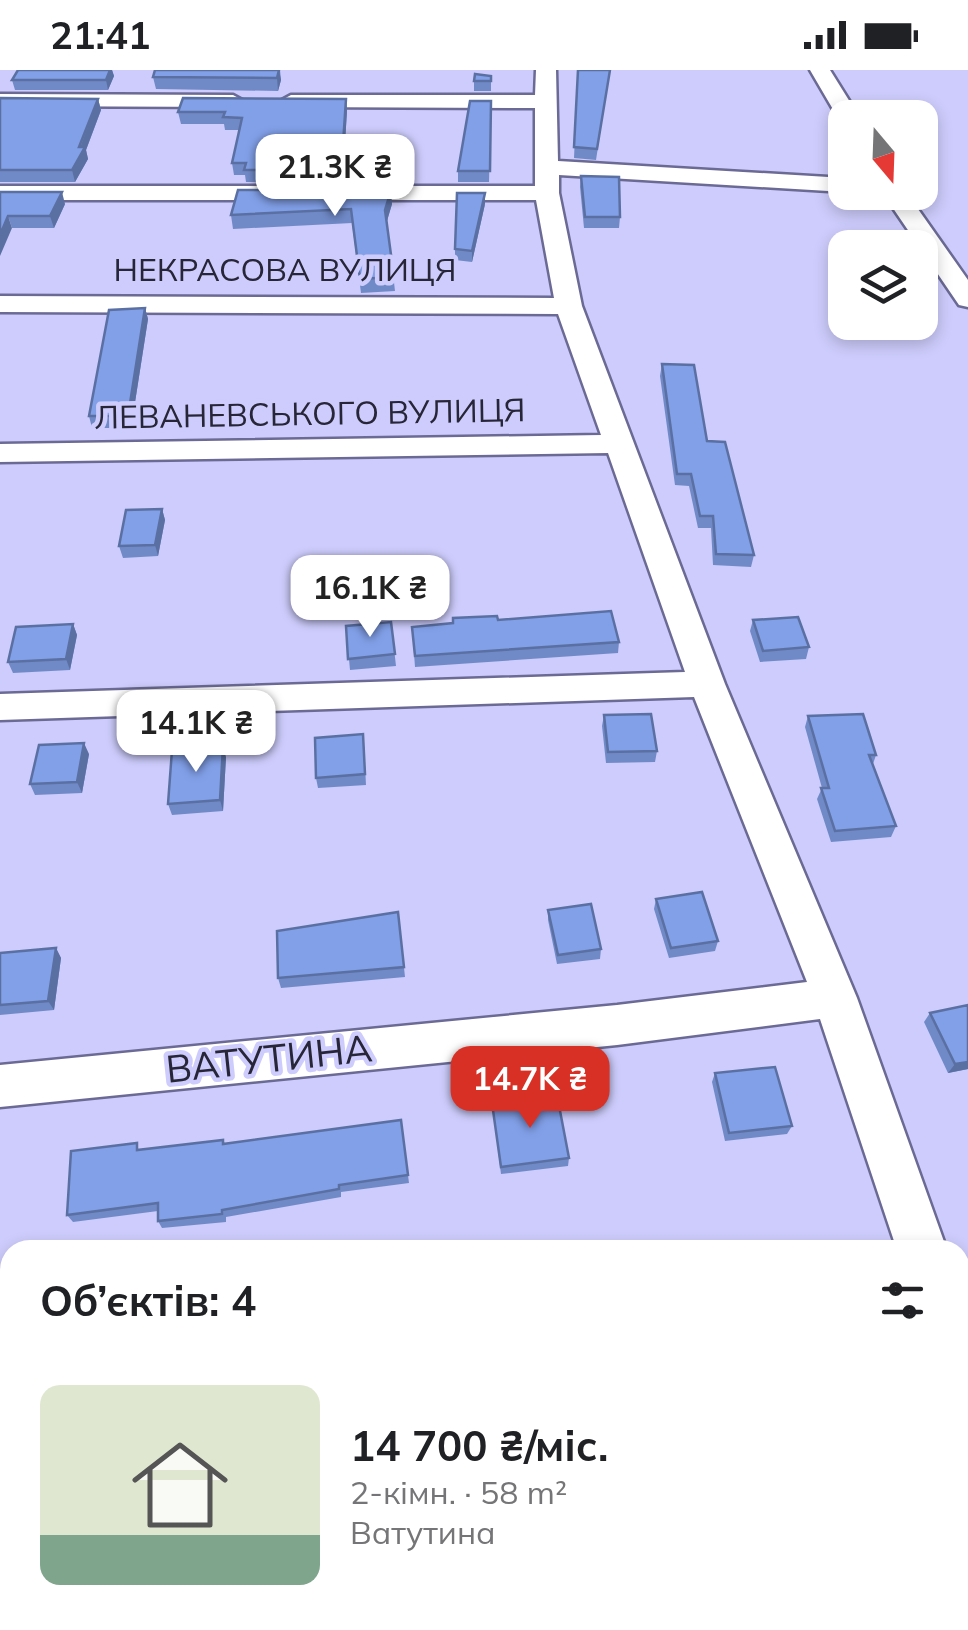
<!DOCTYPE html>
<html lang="uk">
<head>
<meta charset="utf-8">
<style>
	:root { --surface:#fff; --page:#f6f6f6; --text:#202124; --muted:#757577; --accent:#d93025 }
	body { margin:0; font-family:Mulish,sans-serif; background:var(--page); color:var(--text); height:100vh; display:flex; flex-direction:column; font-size:38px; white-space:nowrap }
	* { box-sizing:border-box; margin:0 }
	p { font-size:32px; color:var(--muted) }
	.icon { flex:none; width:55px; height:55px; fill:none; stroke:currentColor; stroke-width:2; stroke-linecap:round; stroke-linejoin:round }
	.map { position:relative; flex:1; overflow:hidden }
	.side { position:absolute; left:0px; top:1170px; width:970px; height:390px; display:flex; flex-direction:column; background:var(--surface); border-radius:30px 30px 0 0; box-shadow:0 5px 15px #0003 }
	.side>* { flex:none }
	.needle { width:65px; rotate:161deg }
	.controls { position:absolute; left:828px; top:30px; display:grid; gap:20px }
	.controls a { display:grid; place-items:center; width:110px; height:110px; border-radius:20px; background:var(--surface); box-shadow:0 5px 15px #0003; font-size:50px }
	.price { position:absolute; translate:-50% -85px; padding:0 22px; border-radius:20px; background:#fff; color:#222; font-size:32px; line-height:65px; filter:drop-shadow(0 2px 5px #0008) }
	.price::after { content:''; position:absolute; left:50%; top:60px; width:30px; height:22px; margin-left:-15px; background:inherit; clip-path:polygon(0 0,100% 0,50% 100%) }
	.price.selected { background:var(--accent); color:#fff }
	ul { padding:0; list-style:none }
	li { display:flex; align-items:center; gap:30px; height:250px; padding:0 40px }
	li span { display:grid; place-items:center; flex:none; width:280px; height:200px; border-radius:20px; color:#555 }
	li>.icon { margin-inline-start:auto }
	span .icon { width:120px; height:120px; fill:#fffc; stroke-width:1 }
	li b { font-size:42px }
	h2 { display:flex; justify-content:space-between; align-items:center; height:120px; padding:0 40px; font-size:42px }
	.status { display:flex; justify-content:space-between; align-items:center; height:70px; padding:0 50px; background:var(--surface); direction:ltr }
	.status svg { height:28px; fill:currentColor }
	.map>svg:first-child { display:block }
</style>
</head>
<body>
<div class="status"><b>21:41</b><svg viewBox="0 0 49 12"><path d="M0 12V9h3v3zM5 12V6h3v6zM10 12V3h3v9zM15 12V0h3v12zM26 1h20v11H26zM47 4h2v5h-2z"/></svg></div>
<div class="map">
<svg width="968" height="1560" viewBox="0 0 968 1560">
	<rect width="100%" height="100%" fill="#cdccfc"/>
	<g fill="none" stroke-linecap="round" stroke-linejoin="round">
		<defs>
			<path id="minor" d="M536 0H556L558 91 845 108V122L559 105V123L582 236 725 614 857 928 947 1180H897L820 949 617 975 0 1037V995L617 935 807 912 694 627 0 650V624L685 602 608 383 0 392V374L601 365 558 244 0 242V226L554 228 536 130H0V116H535V38L291 37 280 31 291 25H535Z
				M810 0H830L860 48H845V54L841 53Z
				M0 24 233 25 244 31 233 37 0 36Z
				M882 122H906L968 210V237L959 235Z
				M960 1263 968 1266V1340L960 1336Z
				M968 1460V1518L960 1519V1461Z
				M386 1550H519L515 1560H381Z"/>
		</defs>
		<use href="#minor" stroke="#6b6a94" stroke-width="5"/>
		<use href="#minor" fill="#fff" fill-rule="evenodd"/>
	</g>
	<path fill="#708ac8" d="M18 0H112L114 6 108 20H15L12 10Z
		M155 0H280L281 10 278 21 156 19 153 7Z
		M578 0H610L596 90 574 88Z
		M491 6V21H474V11Z
		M0 28 98 29 101 40 86 80 88 89 75 112H0Z
		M346 29 347 41 345 74 401 88 396 112H246L245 105H234L232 93 239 60H225L224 54H181L178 42Z
		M491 31 489 112H458V101Z
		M581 106 620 147 619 158H584L580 117Z
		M0 122 65 134 54 158H12Z
		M392 134 387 151 395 221 361 223 352 153 233 159 231 145Z
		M485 134 472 192 455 190V179Z
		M145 238 148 249 131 358H92L89 346Z
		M662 294 707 371 754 485 751 497 713 495 711 458H698L689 416 675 415 660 306Z
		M162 439 165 450 158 486 123 488 119 476Z
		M498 550 619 572 618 583 415 597 412 557Z
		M753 550 809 577 806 589 760 592 750 561Z
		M391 552 396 596 350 600 346 556Z
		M73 554 77 565 70 600 13 603 8 592Z
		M604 645 657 681 655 692 606 693 602 656Z
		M808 646 876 685 873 694 896 756 891 767 831 772 817 729 822 718 805 657Z
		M364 675 366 715 318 718 316 708Z
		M89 684 82 723 35 725 30 714Z
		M226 687 223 741 172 745 168 734Z
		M656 829 718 871 715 881 669 888 654 839Z
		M548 840 601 879 600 889 557 894 548 850Z
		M398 842 405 907 281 918 278 908Z
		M56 878 61 888 54 940 0 945V883Z
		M968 935V999L948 1003 924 952 930 943Z
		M715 1003 792 1056 787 1064 725 1071 712 1012Z
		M492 1033 569 1088 568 1096 501 1104Z
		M401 1050 409 1113 341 1122V1127L226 1147V1152L162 1158 158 1151V1141L73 1152 67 1145 141 1079 223 1070 225 1074Z"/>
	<path fill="#5b70a2" d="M110 0H112L114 6 108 20 106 10Z
		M279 0 281 10 278 21 277 8Z
		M98 29 101 40 86 80 88 89 75 112 72 100Z
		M346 29 347 41 344 87 343 74Z
		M400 75 401 88 396 112 395 100Z
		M391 120 392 134 386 154 385 140Z
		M62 122 65 134 54 158 50 146Z
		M485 123V134L472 192V181Z
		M8 146 12 158 0 186V165Z
		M145 238 148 249 131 358 128 346Z
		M162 439 165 450 158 486 155 475Z
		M73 554 77 565 70 600 66 589Z
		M84 673 89 684 82 723 77 712Z
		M223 676 226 687 223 741 220 730Z
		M56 878 61 888 54 940 48 931Z
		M968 992V999L948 1003 955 994Z"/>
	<path fill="#82a0e8" stroke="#5b70a2" stroke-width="2.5" d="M18 0H110L106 10H12Z
		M155 0H279L277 8 153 7Z
		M578 0H610L597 79 574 77Z
		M475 4 491 6V11H474Z
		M0 28 98 29 79 77H85L72 100H0Z
		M183 28 346 29 343 74 400 75 395 100H244L246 93H232L242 48 223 47 225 42H178Z
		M470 31H491L490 101H458Z
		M581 106 619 107 620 147H585Z
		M238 120H391L385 140 394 207 360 209 351 139 231 145Z
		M0 122H62L50 146H8L0 165Z
		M457 123H485L472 181 455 179Z
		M145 238 128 346H89L109 240Z
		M662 294 694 295 707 371 725 372 754 485 716 484 713 446H700L691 404H677Z
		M162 439 155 475 119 476 126 440Z
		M611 541 619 572 415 586 412 557 453 553V548L497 546 498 550Z
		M798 547 809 577 763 581 753 550Z
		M391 552 395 584 348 589 346 556Z
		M73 554 66 589 8 592 16 557Z
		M651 644 657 681 608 682 604 645Z
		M863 644 876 685H869L896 756 835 761 821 718H829L808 646Z
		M363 664 365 704 316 708 315 668Z
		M84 673 77 712 30 714 39 675Z
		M223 676 220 730 168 734 172 680Z
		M702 822 718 871 671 878 656 829Z
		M591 834 601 879 558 885 548 840Z
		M398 842 404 897 278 908 277 861Z
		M56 878 48 931 0 935V883Z
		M968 935V992L955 994 930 943Z
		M775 997 792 1056 729 1063 715 1003Z
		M557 1025 569 1088 501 1097 492 1033Z
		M401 1050 408 1105 339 1115V1119L222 1140V1144L158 1151V1133L67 1145 71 1081 137 1073V1080L223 1070V1074Z
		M968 1552V1560H934Z"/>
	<g text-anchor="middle" stroke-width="9" stroke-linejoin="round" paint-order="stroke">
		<g font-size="32" fill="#272638" stroke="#cdccfc">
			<text x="285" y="211">НЕКРАСОВА ВУЛИЦЯ</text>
			<text transform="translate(310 344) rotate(-1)" y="11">ЛЕВАНЕВСЬКОГО ВУЛИЦЯ</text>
		</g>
		<g font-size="38" fill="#272638" stroke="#cdccfc">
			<text transform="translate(269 989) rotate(-6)" y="13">ВАТУТИНА</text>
		</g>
	</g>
</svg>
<div class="controls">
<a><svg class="needle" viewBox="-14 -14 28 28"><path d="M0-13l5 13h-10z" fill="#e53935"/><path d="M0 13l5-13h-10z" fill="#757577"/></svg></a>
<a><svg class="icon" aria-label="layers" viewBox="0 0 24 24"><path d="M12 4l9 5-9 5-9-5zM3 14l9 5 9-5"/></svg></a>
</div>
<b class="price" style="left:335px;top:149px">21.3K ₴</b>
<b class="price" style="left:370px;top:570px">16.1K ₴</b>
<b class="price" style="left:196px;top:705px">14.1K ₴</b>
<b class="price selected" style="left:530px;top:1061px">14.7K ₴</b>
<section class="side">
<h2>Об’єктів: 4<svg class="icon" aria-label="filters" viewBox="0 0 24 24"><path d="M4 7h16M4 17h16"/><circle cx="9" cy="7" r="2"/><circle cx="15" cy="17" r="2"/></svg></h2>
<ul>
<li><span style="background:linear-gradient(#dfe7d0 75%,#7fa58c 0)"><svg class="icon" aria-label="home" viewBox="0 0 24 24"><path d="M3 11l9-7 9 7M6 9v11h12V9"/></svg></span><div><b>14 700 ₴/міс.</b><p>2-кімн. · 58 m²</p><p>Ватутина</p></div></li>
</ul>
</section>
</div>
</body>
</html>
